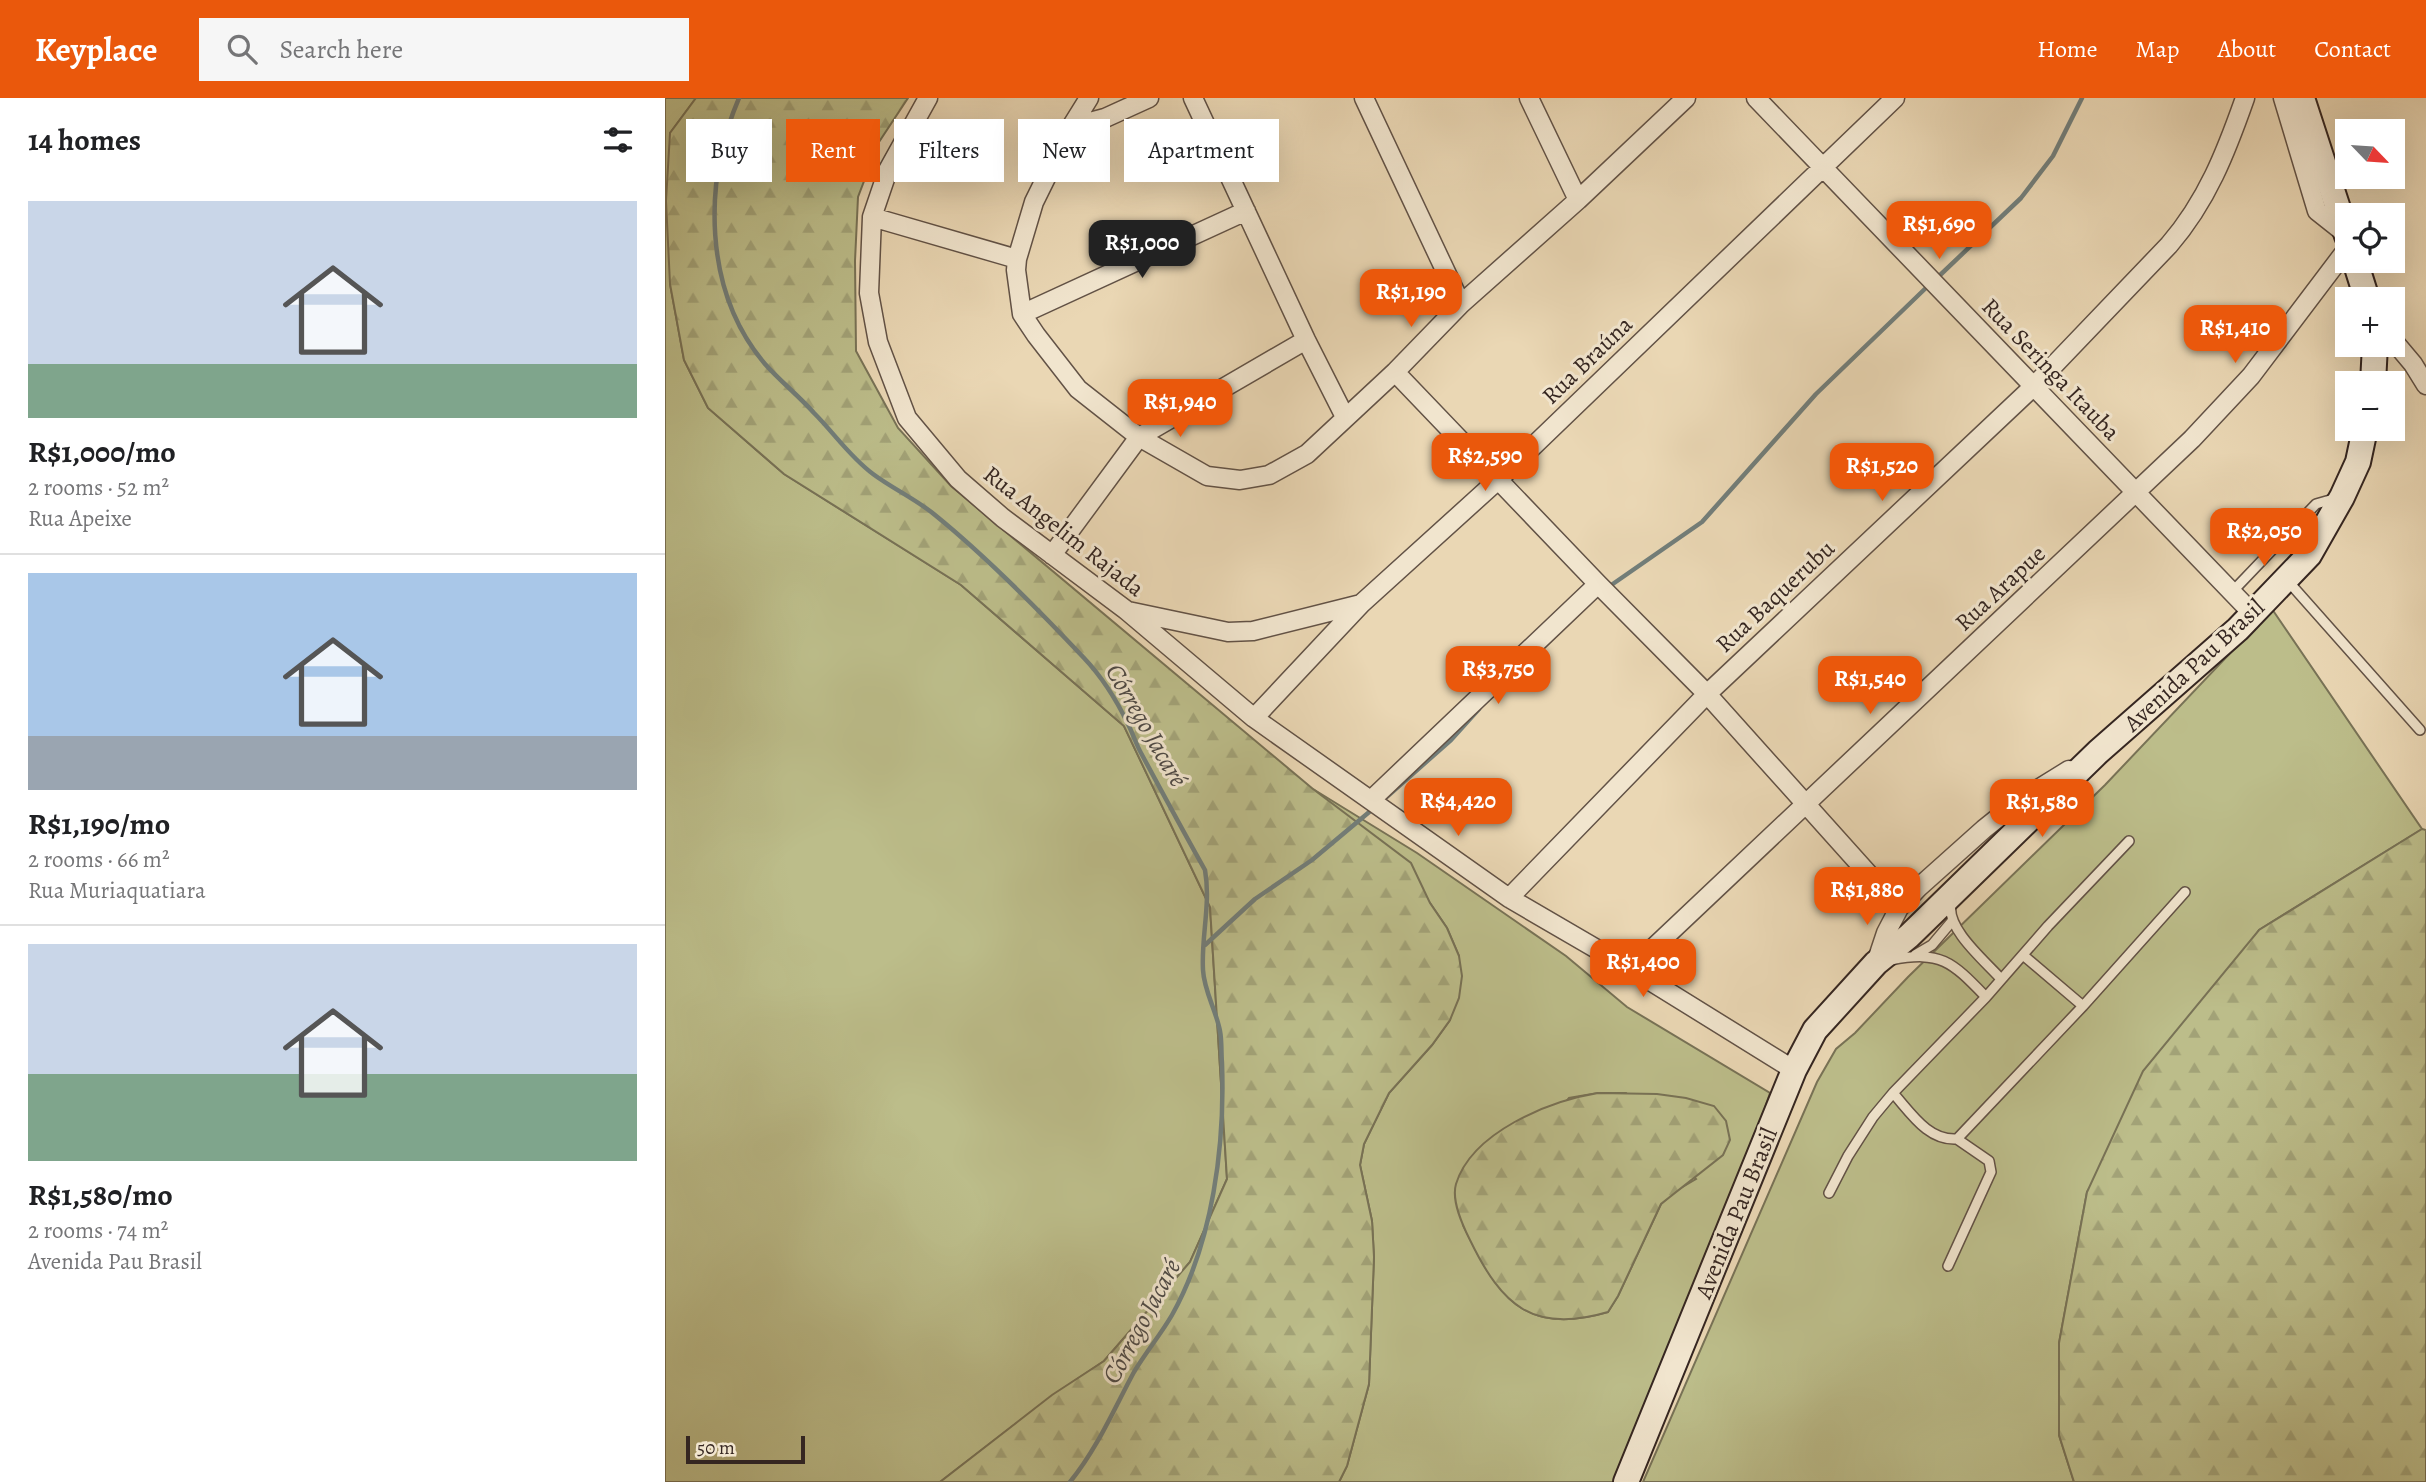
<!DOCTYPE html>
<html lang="en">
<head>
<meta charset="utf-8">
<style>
	:root { --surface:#fff; --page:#f6f6f6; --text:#202124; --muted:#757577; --line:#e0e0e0; --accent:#ea580c }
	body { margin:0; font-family:Alegreya,serif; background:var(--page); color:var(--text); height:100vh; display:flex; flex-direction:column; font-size:26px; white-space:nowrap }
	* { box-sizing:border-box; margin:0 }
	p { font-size:23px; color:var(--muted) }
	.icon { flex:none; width:38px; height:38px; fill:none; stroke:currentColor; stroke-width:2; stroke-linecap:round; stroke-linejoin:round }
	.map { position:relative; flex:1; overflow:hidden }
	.drawer { display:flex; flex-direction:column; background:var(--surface); width:665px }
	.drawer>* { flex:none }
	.guide { position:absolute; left:21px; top:21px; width:665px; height:63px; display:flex; gap:14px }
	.needle { width:46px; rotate:115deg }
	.controls { position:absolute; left:1670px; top:21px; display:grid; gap:14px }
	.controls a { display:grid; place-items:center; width:70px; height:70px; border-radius:0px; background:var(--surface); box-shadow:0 7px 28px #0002; font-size:35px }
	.scale { position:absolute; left:21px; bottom:18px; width:119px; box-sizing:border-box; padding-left:7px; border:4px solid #352621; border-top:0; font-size:19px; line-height:24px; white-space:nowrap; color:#352621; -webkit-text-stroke:5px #f1e5ce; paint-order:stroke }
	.price { position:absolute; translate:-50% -60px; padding:0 16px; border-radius:14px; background:var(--accent); color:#fff; font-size:23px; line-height:46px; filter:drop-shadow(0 2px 4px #0008) }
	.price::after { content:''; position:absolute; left:50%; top:42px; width:21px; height:16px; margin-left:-10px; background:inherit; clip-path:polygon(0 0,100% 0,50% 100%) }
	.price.active { background:#222; color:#fff }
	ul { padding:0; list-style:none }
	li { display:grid; align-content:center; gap:14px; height:371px; padding:0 28px }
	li+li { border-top:2px solid var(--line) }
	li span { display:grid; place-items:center; height:217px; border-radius:0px; color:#555 }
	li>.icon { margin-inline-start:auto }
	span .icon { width:126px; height:126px; fill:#fffc; stroke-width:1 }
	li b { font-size:30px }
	h2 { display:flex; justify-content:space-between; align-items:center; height:84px; padding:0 28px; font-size:30px }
	.chip { padding:0 24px; border-radius:0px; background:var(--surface); box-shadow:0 7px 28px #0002; font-size:24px; line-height:63px }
	.chip.active { background:var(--accent); color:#fff }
	header { display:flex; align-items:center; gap:42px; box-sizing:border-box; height:98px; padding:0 35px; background:var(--accent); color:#fff }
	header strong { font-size:33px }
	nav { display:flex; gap:38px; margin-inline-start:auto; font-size:24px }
	.search { width:490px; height:63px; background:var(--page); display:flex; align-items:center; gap:18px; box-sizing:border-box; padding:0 24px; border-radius:0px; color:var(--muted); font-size:26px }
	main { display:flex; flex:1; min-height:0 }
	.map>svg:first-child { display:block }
</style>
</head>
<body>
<header>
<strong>Keyplace</strong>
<div class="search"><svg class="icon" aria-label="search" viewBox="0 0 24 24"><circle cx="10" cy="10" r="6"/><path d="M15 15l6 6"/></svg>Search here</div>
<nav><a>Home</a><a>Map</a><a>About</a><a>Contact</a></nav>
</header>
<main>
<section class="drawer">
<h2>14 homes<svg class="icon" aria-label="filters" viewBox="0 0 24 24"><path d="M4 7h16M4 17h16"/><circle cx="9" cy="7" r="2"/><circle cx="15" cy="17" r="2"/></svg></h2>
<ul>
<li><span style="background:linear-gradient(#c9d6e8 75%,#7fa58c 0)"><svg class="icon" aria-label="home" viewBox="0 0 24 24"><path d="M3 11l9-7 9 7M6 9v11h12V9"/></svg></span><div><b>R$1,000/mo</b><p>2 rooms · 52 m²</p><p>Rua Apeixe</p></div></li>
<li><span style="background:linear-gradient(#a9c7e8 75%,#9aa5b1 0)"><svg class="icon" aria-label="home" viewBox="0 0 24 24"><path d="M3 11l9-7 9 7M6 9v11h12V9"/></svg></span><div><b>R$1,190/mo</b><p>2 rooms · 66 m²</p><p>Rua Muriaquatiara</p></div></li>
<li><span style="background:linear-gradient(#c9d6e8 60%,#7fa58c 0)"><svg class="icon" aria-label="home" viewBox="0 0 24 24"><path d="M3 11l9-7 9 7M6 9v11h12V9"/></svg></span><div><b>R$1,580/mo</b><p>2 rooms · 74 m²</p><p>Avenida Pau Brasil</p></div></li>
</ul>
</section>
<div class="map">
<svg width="1761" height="1384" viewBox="0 0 1761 1384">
	<defs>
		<pattern id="forest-firs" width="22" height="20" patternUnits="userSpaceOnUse" patternTransform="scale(1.75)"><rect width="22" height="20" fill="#bcbd8a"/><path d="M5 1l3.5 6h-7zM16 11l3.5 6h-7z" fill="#a2a277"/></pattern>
	</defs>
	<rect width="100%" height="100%" fill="#ead7b4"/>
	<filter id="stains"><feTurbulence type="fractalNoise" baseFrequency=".00286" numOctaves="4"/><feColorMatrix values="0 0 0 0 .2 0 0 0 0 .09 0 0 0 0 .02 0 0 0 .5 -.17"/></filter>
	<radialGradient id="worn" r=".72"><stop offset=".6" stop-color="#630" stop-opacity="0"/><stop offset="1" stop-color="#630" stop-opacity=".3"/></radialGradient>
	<path fill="#bcbd8a" stroke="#787256" stroke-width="2" fill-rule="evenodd" d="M0 0H31L5 35V186L19 262 43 310 119 376 296 487 459 628 545 809 562 1081 525 1164 439 1263 387 1298 275 1384H0Z
		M1607 511 1757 731 1594 832 1422 1094 1394 1245V1337L1409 1384H978L1152 984 1171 951 1190 935 1243 879 1440 687Z
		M648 691 752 755 901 858 962 909 1105 995 1065 1113 950 1384H674L682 1368 704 1286 709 1159 707 1123 695 1067 699 1046 724 995 767 947 785 922 794 858 782 830 765 805ZM933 995H961L1031 1081 1009 1094 996 1106 953 1198 943 1214C857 1239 832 1197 798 1127L904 1000Z"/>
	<path fill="url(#forest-firs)" stroke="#787256" stroke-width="2" d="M31 0H243L214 44 193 99 190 163 191 253 233 330 286 388 648 691 746 765 765 805 782 830 794 858 797 878 794 900 785 922 767 947 724 995 699 1046 695 1067 707 1123 709 1159 704 1286 682 1368 674 1384H275L387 1297 439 1263 525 1164 562 1081 545 809 459 628 296 487 119 376 43 310 19 262 5 186 1 103 5 35Z
		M1757 731 1761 732V1384H1409L1394 1337V1245L1422 1094 1478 973 1594 832Z
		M933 995 992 996 1021 1000 1049 1008 1061 1023 1065 1042 1058 1057 996 1106 953 1198 943 1214C868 1236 837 1208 805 1142 798 1128 786 1103 791 1086 807 1034 884 1003 933 995Z"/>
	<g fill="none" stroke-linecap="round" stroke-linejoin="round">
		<path stroke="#727e7a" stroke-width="4.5" d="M74 0C38 84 38 193 100 266 115 283 134 298 149 315 169 335 185 359 208 376 228 391 251 401 270 417 323 460 372 510 419 560 437 579 452 603 463 626 468 636 471 646 476 655 497 694 518 733 540 772 546 806 536 839 538 872 539 893 551 912 555 933 557 943 556 954 557 965 560 1047 548 1144 507 1217 496 1236 481 1254 469 1274 449 1311 432 1351 405 1384
			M1272 180 1356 100 1388 58 1417 0
			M942 490 1037 424 1151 296 1265 186
			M716 704 786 642 814 611
			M540 847 590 801 647 762 709 710"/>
		<defs>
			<path id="lane" d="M1622 482 1755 632
				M1567 494 1651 406 1672 400
				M1286 806C1281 831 1320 863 1336 881
				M1250 857 1267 847 1288 822
				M1358 857 1418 908
				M1226 862C1276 852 1287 864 1321 899
				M1228 995C1246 1015 1263 1043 1292 1041L1418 908 1520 794
				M1164 1095 1183 1058 1208 1019 1228 995 1321 899 1383 828 1464 743
				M1283 1168 1326 1074 1324 1063 1292 1041"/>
			<path id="street" d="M263 0 223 72 207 119 204 195 213 244 242 320 293 381 338 420 461 512 589 620 844 800 966 871 1129 972
				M424 0 406 29 369 104 352 161 351 172 357 216 371 237 413 291 474 339 542 378 575 382 604 377 642 356 730 274 796 206 913 102 1021 0
				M528 0 641 242 680 319
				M699 0 796 206
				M864 0 913 102
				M1091 0 1587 515
				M1618 0 1652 113 1681 136
				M406 29 440 20 484 0
				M207 119 352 161
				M357 216 581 113
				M1727 241 1748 266 1761 287
				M730 274 933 486 1042 596 1234 810
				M387 457 474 339 641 242
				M463 513 563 534 588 533 696 506
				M589 620 696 506 834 381 1230 0
				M706 702 933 486
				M844 800 1042 596 1369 288 1504 147C1542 103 1561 54 1580 0
				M1211 865 1221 835 1234 810 1253 790 1319 731 1354 703 1404 672
				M966 871 1527 341 1586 278 1682 151"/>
			<path id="secondary" d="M1637 0 1682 138
				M1690 163 1702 201
				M1708 285 1710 247
				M961 1384 1129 972 1150 932 1211 865 1244 838 1433 654 1573 531 1644 457 1677 399 1693 364 1700 331"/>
		</defs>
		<use href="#lane" stroke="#625246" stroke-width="12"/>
		<use href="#street" stroke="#625246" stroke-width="21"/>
		<use href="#secondary" stroke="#352621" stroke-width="28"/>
		<use href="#lane" stroke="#f1e5ce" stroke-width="9"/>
		<use href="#street" stroke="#f1e5ce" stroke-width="18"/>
		<use href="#secondary" stroke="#f1e5ce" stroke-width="24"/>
	</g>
	<g text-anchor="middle" stroke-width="6" stroke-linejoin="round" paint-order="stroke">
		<g font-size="24" fill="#352621" stroke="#f1e5ce">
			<text transform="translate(922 262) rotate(-44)" y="8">Rua Braúna</text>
			<text transform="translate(1386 271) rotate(46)" y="8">Rua Seringa Itauba</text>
			<text transform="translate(399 433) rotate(38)" y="8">Rua Angelim Rajada</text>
			<text transform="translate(1335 490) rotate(-43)" y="8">Rua Arapue</text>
			<text transform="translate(1110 498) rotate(-43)" y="8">Rua Baquerubu</text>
			<text transform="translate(1529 567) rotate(-43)" y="8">Avenida Pau Brasil</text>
			<text transform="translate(1071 1115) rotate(-68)" y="8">Avenida Pau Brasil</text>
		</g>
		<g font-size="26" font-style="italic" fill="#4e4a46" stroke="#f1e5ce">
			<text transform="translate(482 627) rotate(60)" y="9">Córrego Jacaré</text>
			<text transform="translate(476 1223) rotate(-62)" y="9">Córrego Jacaré</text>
		</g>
	</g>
	<rect width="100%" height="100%" filter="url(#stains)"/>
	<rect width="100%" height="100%" fill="url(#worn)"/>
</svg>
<div class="controls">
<a><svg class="needle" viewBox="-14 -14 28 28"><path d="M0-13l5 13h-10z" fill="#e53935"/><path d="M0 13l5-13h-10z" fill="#757577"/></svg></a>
<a><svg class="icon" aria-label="locate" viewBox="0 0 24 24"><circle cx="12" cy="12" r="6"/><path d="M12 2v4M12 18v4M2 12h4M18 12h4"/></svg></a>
<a>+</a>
<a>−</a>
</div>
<div class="scale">50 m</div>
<b class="price" style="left:1274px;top:163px">R$1,690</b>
<b class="price active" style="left:477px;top:182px">R$1,000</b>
<b class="price" style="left:746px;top:231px">R$1,190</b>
<b class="price" style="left:1570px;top:267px">R$1,410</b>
<b class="price" style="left:515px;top:341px">R$1,940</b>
<b class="price" style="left:820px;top:395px">R$2,590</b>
<b class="price" style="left:1217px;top:405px">R$1,520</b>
<b class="price" style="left:1599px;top:470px">R$2,050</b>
<b class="price" style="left:833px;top:608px">R$3,750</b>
<b class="price" style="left:1205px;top:618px">R$1,540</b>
<b class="price" style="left:793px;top:740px">R$4,420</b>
<b class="price" style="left:1377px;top:741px">R$1,580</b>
<b class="price" style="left:1202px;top:829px">R$1,880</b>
<b class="price" style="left:978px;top:901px">R$1,400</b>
<div class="guide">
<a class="chip">Buy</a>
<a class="chip active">Rent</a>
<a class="chip">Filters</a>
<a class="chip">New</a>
<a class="chip">Apartment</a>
</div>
</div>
</main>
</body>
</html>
